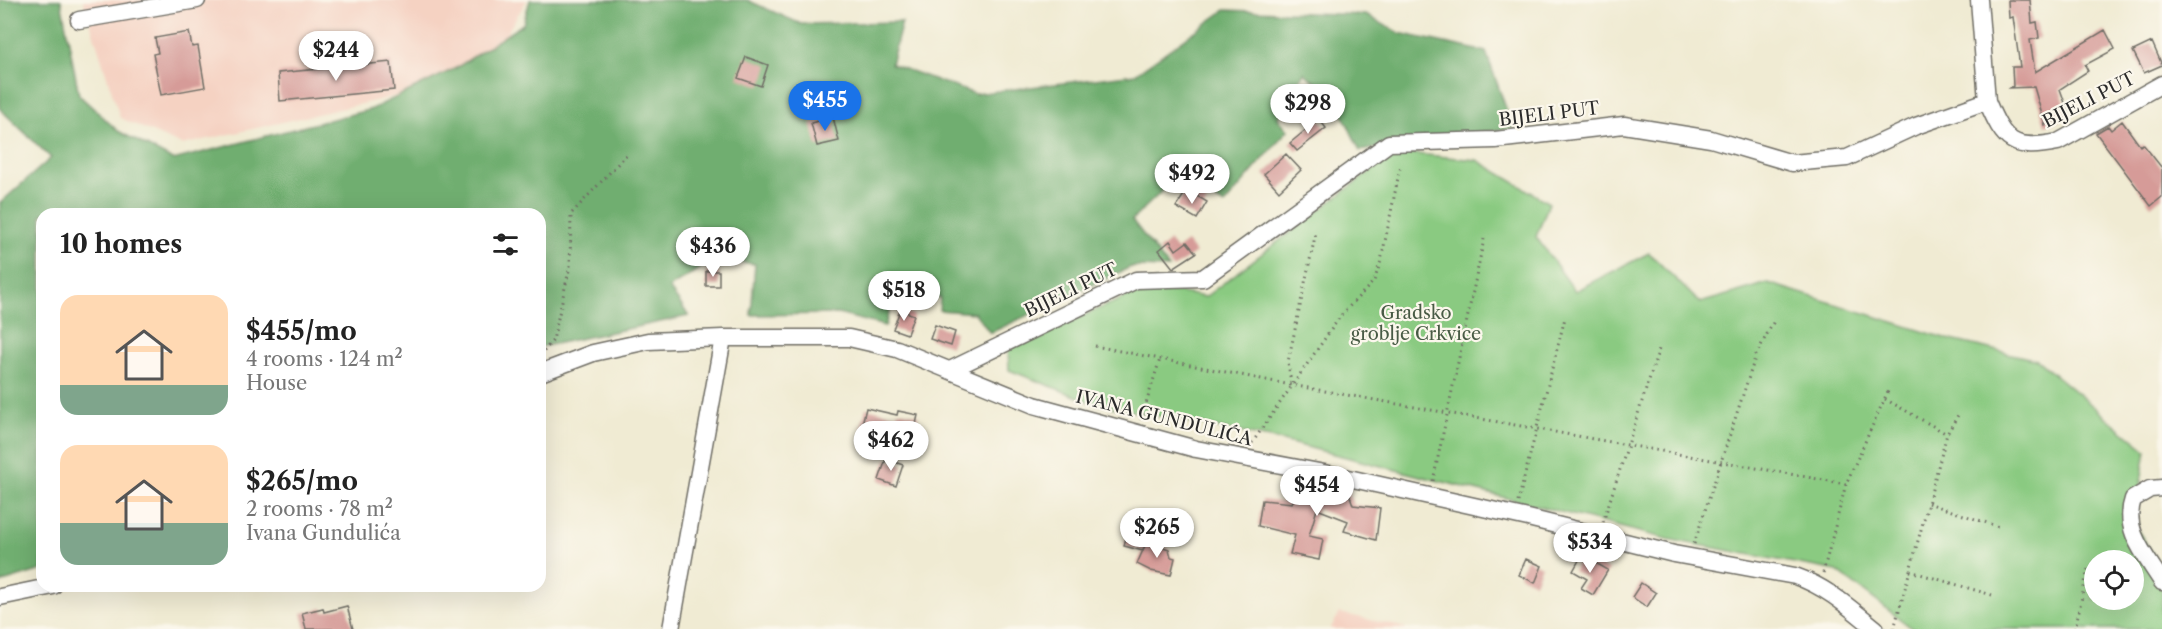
<!DOCTYPE html>
<html lang="en">
<head>
<meta charset="utf-8">
<style>
	:root { --surface:#fff; --page:#f6f6f6; --text:#222; --muted:#767676; --accent:#1a73e8 }
	body { margin:0; font-family:"Libre Caslon Text",serif; background:var(--page); color:var(--text); height:100vh; display:flex; flex-direction:column; font-size:22px; white-space:nowrap }
	* { box-sizing:border-box; margin:0 }
	p { font-size:20px; color:var(--muted) }
	.icon { flex:none; width:33px; height:33px; fill:none; stroke:currentColor; stroke-width:2; stroke-linecap:round; stroke-linejoin:round }
	.map { position:relative; flex:1; overflow:hidden }
	.sheet { position:absolute; left:36px; top:208px; width:510px; height:384px; display:flex; flex-direction:column; background:var(--surface); border-radius:18px; box-shadow:0 6px 24px #0002 }
	.sheet>* { flex:none }
	.tools { position:absolute; left:2084px; top:550px; display:grid; gap:12px }
	.tools a { display:grid; place-items:center; width:60px; height:60px; border-radius:50%; background:var(--surface); box-shadow:0 6px 24px #0002; font-size:30px }
	.price { position:absolute; translate:-50% -51px; padding:0 14px; border-radius:21px; background:#fff; color:#222; font-size:20px; line-height:39px; filter:drop-shadow(0 2px 3px #0008) }
	.price::after { content:''; position:absolute; left:50%; top:36px; width:18px; height:14px; margin-left:-9px; background:inherit; clip-path:polygon(0 0,100% 0,50% 100%) }
	.price.active { background:var(--accent); color:#fff }
	ul { padding:0; list-style:none }
	li { display:flex; align-items:center; gap:18px; height:150px; padding:0 24px }
	li span { display:grid; place-items:center; flex:none; width:168px; height:120px; border-radius:18px; color:#555 }
	li>.icon { margin-inline-start:auto }
	span .icon { width:72px; height:72px; fill:#fffc; stroke-width:1 }
	li b { font-size:26px }
	h2 { display:flex; justify-content:space-between; align-items:center; height:72px; padding:0 24px; font-size:26px }
	.map>svg:first-child { display:block }
</style>
</head>
<body>
<div class="map">
<svg width="2162" height="629" viewBox="0 0 2162 629">
	<rect width="100%" height="100%" fill="#fbf7ec"/>
	<filter id="ink" filterUnits="userSpaceOnUse"><feTurbulence type="fractalNoise" baseFrequency=".0167" numOctaves="2"/><feDisplacementMap in="SourceGraphic" scale="12" xChannelSelector="R" yChannelSelector="G"/><feConvolveMatrix kernelMatrix="1 2 1 2 8 2 1 2 1" color-interpolation-filters="sRGB"/></filter>
	<filter id="wash" filterUnits="userSpaceOnUse"><feTurbulence type="fractalNoise" baseFrequency=".008" numOctaves="4" result="noise"/><feDisplacementMap in="SourceGraphic" scale="24" xChannelSelector="R" yChannelSelector="G"/><feGaussianBlur stdDeviation="1.35" result="paint"/><feColorMatrix in="noise" values="0 0 0 0 0 0 0 0 0 0 0 0 0 0 0 0 0 1.4 0 .05"/><feComposite in="paint" operator="in"/></filter>
	<g filter="url(#wash)">
		<rect width="100%" height="100%" fill="#f0ebd3"/>
		<path fill="#f5d2c2" d="M83 0H527L505 36 422 90 182 145 120 118Z
			M1340 613 1410 629H1330Z"/>
		<path fill="#8aca81" stroke="#5a7a56" stroke-width="1.5" fill-rule="evenodd" d="M1396 152 1477 160 1549 203 1536 237 1575 291 1649 253 1700 303 1768 283 1951 340 2037 360 2146 450 2134 525 2162 568V629H1913L1837 571 1667 539 1275 439 1096 404 1009 370 1008 348 1149 287 1205 297ZM2094 561H2133V600H2094Z"/>
		<path fill="#6fae6f" stroke="#4d6c4d" stroke-width="1.5" d="M0 0H61L79 95 118 131 173 160 372 109 456 68 523 24 530 0H747L801 24 902 22 891 64 975 94 1135 74 1225 10 1366 15 1399 33 1486 52 1513 128 1360 151 1335 98 1304 73 1278 118 1288 130 1224 205 1180 174 1132 220 1169 268 1131 267 990 333 975 313 939 310 940 298 894 294 885 326 838 314 751 315 755 264 714 259 669 288 689 316 540 347V214H42V570L0 583V203L51 158 0 109Z"/>
		<g id="blocks">
			<path fill="#d69b98" d="M2008 0H2030L2032 23 2037 22 2039 38 2030 40 2035 72 2105 30 2115 49 2085 65 2088 71 2060 89 2070 117 2045 125 2034 87 2010 88 2013 86 2012 67H2020L2013 17 2009 18Z
				M189 32 192 47 198 46 205 87 161 95 153 54 158 53 155 38Z
				M2152 42 2162 65 2144 73 2133 51Z
				M746 57 768 65 761 86 738 78Z
				M391 62 394 90 280 101 278 73Z
				M833 117 839 141 817 146 811 123Z
				M1319 119 1326 128 1297 151 1290 143Z
				M2122 121 2140 146 2143 144 2162 168V197L2151 206 2096 133 2108 126 2111 130Z
				M1286 154 1301 170 1279 191 1264 174Z
				M1187 190 1207 202 1197 219 1176 207Z
				M1170 241 1176 250 1187 242 1196 253 1173 268 1159 250Z
				M706 271H719V286H706Z
				M900 310 914 315 907 334 893 329Z
				M935 325 955 332 951 346 930 339Z
				M866 408 897 415 898 411 918 415 913 438 861 428Z
				M886 459 903 465 896 486 879 480Z
				M1301 482 1331 487 1333 485 1349 493 1353 505 1380 508 1376 540 1344 531 1348 521 1317 509 1309 536 1323 539 1319 560 1290 554 1295 535 1258 526 1262 500 1292 503Z
				M1130 522 1150 529 1143 551 1124 546Z
				M1147 541 1169 549 1171 557 1175 558 1171 575 1151 571 1137 564Z
				M1582 555 1608 570 1593 595 1581 588 1587 579 1573 571Z
				M1526 559 1542 566 1535 583 1519 575Z
				M1641 583 1656 593 1647 607 1632 597Z
				M347 606 353 629H306L302 613 323 608 324 612Z"/>
		</g>
	</g>
	<g filter="url(#ink)">
		<use href="#blocks" fill-opacity="0" stroke="#706e66" stroke-width="1.5"/>
		<g fill="none" stroke-linecap="round" stroke-linejoin="round">
			<defs>
				<path id="minor" d="M1979 0 1987 101
					M79 20 197 0
					M950 370 1136 280 1203 278 1389 143 1495 140 1624 125 1711 139 1792 163 1847 158 1916 126 1987 101C2004 142 2013 151 2058 142L2162 84
					M540 373 593 353 648 341 723 338H849L897 349 1034 405 1196 449 1335 475 1528 518 1674 554 1795 576C1827 587 1850 608 1876 629
					M2162 488 2150 489 2133 499C2122 530 2146 556 2162 582
					M0 597 53 586
					M671 629 723 338"/>
			</defs>
			<use href="#minor" stroke="#706e66" stroke-width="19"/>
			<path stroke="#706e66" stroke-width="3" stroke-dasharray="1.5 4.5" stroke-linecap="butt" d="M1095 346 1291 385 1846 484
				M540 356 553 340 570 266 571 214 628 153
				M1291 383 1288 362 1316 232
				M1885 399 1947 434
				M1141 420 1160 359
				M1252 443 1342 314 1374 281 1381 261 1400 168
				M1433 481 1484 239
				M1518 502 1565 318
				M1928 503 1999 527
				M1603 522 1659 349
				M1694 544 1756 355 1774 321
				M1910 571 1992 595
				M1823 573 1846 484 1889 389
				M1894 629 1947 434 1958 415
				M2075 629 2088 569"/>
			<use href="#minor" stroke="#fff" stroke-width="16"/>
		</g>
	</g>
	<g text-anchor="middle" stroke-width="4.5" stroke-linejoin="round" paint-order="stroke">
		<g font-size="18" fill="#2b2b2b" stroke="#fbf7ec">
			<text transform="translate(2089 100) rotate(-27)" y="6">BIJELI PUT</text>
			<text transform="translate(1549 114) rotate(-7)" y="6">BIJELI PUT</text>
			<text transform="translate(1071 290) rotate(-26)" y="6">BIJELI PUT</text>
			<text transform="translate(1164 418) rotate(14)" y="6">IVANA GUNDULIĆA</text>
		</g>
		<g font-size="18" fill="#485b45" stroke="#fbf7ec">
			<text x="1416" y="319">Gradsko<tspan x="1416" dy="21">groblje Crkvice</tspan></text>
		</g>
	</g>
</svg>
<div class="tools">
<a><svg class="icon" aria-label="locate" viewBox="0 0 24 24"><circle cx="12" cy="12" r="6"/><path d="M12 2v4M12 18v4M2 12h4M18 12h4"/></svg></a>
</div>
<b class="price" style="left:336px;top:82px">$244</b>
<b class="price active" style="left:825px;top:132px">$455</b>
<b class="price" style="left:1308px;top:135px">$298</b>
<b class="price" style="left:1192px;top:205px">$492</b>
<b class="price" style="left:713px;top:278px">$436</b>
<b class="price" style="left:904px;top:322px">$518</b>
<b class="price" style="left:891px;top:472px">$462</b>
<b class="price" style="left:1317px;top:517px">$454</b>
<b class="price" style="left:1157px;top:559px">$265</b>
<b class="price" style="left:1590px;top:574px">$534</b>
<section class="sheet">
<h2>10 homes<svg class="icon" aria-label="filters" viewBox="0 0 24 24"><path d="M4 7h16M4 17h16"/><circle cx="9" cy="7" r="2"/><circle cx="15" cy="17" r="2"/></svg></h2>
<ul>
<li><span style="background:linear-gradient(#ffd9b3 75%,#7fa58c 0)"><svg class="icon" aria-label="home" viewBox="0 0 24 24"><path d="M3 11l9-7 9 7M6 9v11h12V9"/></svg></span><div><b>$455/mo</b><p>4 rooms · 124 m²</p><p>House</p></div></li>
<li><span style="background:linear-gradient(#ffd9b3 65%,#7fa58c 0)"><svg class="icon" aria-label="home" viewBox="0 0 24 24"><path d="M3 11l9-7 9 7M6 9v11h12V9"/></svg></span><div><b>$265/mo</b><p>2 rooms · 78 m²</p><p>Ivana Gundulića</p></div></li>
</ul>
</section>
</div>
</body>
</html>
